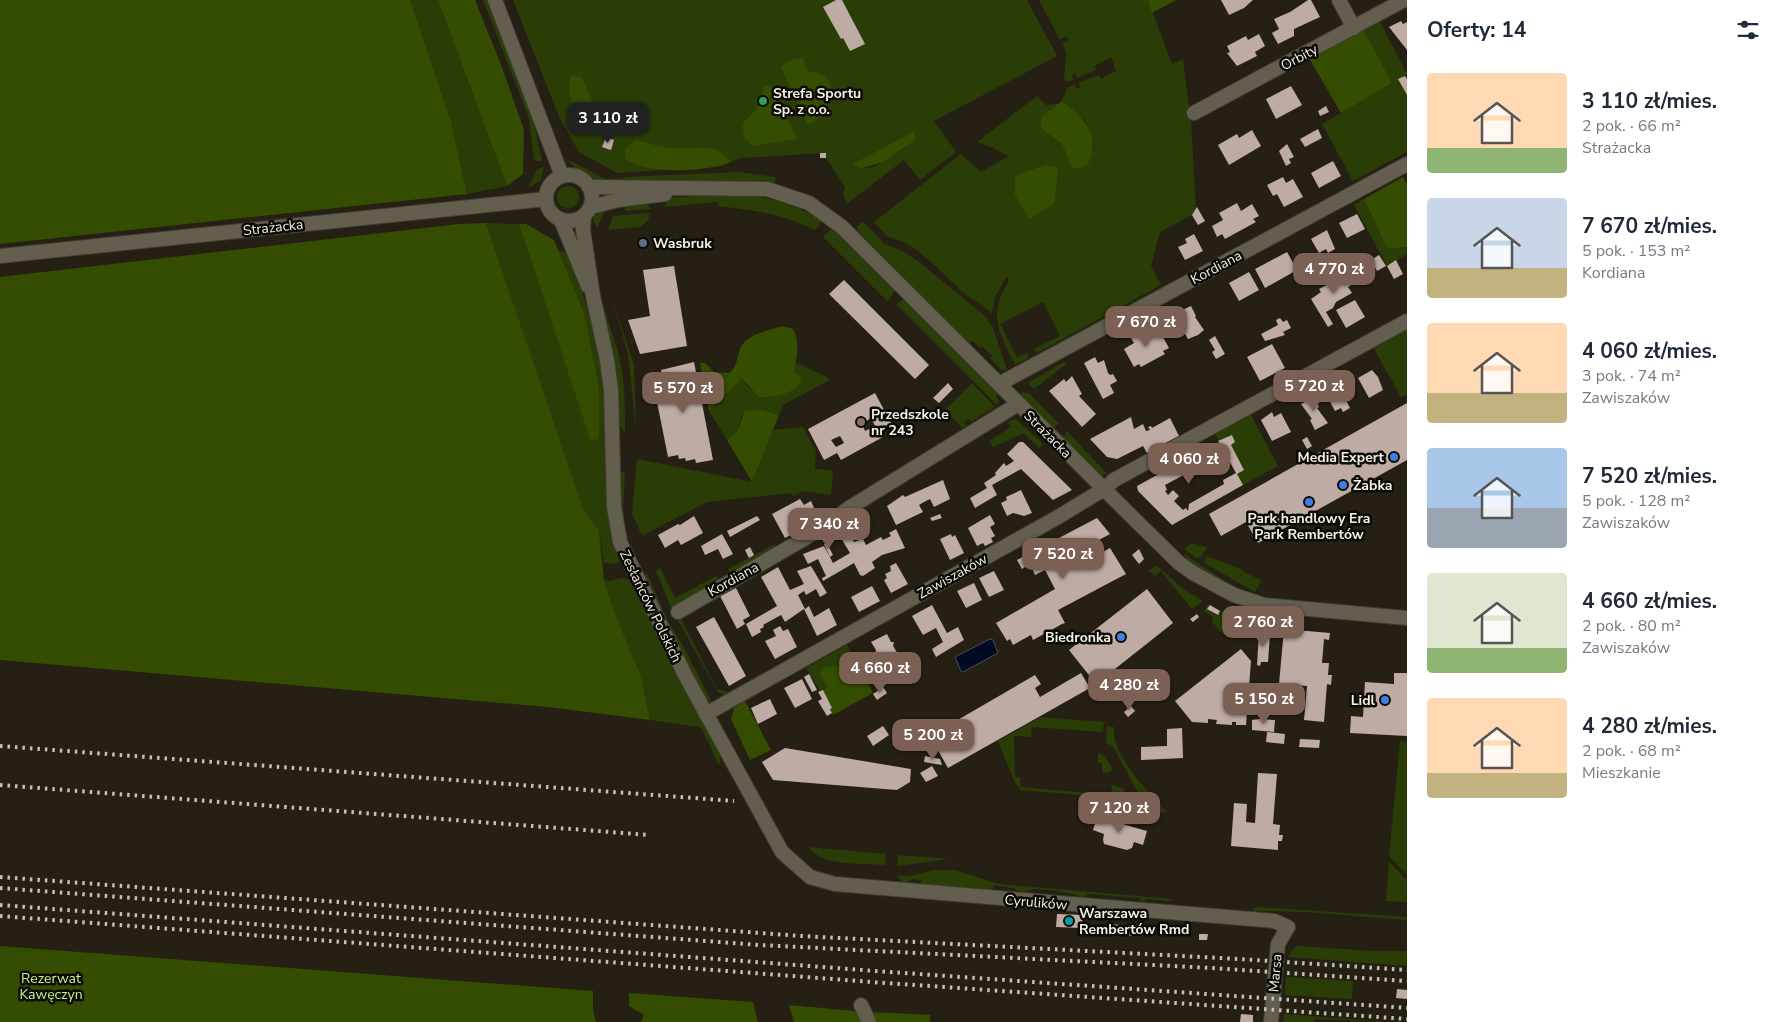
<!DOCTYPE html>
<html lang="pl">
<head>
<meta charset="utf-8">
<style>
	:root { --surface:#fff; --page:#f6f6f7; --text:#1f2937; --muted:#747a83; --accent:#7d6054 }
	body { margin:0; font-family:"Nunito Sans",sans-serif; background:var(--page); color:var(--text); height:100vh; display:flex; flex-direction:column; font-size:19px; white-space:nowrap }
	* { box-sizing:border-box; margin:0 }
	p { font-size:16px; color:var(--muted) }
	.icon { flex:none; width:28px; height:28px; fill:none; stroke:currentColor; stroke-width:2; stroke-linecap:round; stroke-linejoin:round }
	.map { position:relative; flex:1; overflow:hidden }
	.panel { display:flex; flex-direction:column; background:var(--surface); width:375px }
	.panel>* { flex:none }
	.price { position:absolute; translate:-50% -42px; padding:0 11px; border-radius:10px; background:var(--accent); color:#fff; font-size:16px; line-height:32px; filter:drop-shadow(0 1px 2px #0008) }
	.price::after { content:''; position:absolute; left:50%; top:30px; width:15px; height:11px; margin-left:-8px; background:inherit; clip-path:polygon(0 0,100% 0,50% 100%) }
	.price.selected { background:#222; color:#fff }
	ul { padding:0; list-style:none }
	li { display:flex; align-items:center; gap:15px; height:125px; padding:0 20px }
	li span { display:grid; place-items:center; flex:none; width:140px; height:100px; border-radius:5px; color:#555 }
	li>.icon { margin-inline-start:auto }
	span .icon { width:60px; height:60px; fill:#fffc; stroke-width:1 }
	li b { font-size:21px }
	h2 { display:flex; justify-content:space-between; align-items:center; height:60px; padding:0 20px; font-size:21px }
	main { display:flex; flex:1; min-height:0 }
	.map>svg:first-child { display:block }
</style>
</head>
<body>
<main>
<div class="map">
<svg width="1407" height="1022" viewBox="0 0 1407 1022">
	<rect width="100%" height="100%" fill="#252013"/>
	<path fill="#2a3d07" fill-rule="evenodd" d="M410 0H438L507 186 467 194 451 121Z
		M483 0H488L525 93 532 115 542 161 538 162 534 159 529 118Z
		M513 0H1027L1057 56 934 121 956 152 920 180 904 160 848 203 843 195 845 187 826 158V153L741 158 718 167 617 173 579 152 559 117ZM907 147 874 167 860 169Z
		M1039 0H1148L1172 64 1183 59 1191 121 1196 209 1192 215 1160 232 1151 266 1161 285 1037 353 1034 349 1060 336 1043 302 1000 324 1017 358 1027 353 1028 358 1015 365C999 331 987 316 1009 281L1007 276 995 297 992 313C983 305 973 300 963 292 943 275 914 240 888 237L874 222 961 154 981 172 1009 156 994 149V147H990L977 142 1037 96 1046 105 1058 104 1042 116 1049 135 1062 144 1065 150H1094L1086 122 1062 101 1067 88 1075 84 1077 89 1080 87 1079 82 1099 75 1101 79 1116 71 1111 57 1095 66 1096 70 1077 78 1075 73 1072 75 1073 80 1066 82 1064 79 1066 52 1062 44 1069 40 1066 36 1060 40ZM1058 172 1055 204 1015 179Z
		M1380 22 1407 74 1399 80 1407 95V152L1353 181 1322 124 1392 83 1364 30Z
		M567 159 607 180V181C593 181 575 170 567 159Z
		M544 167 541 180 528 188 537 169Z
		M738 172 776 177 774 185 732 181H621L624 177Z
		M557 197a11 11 0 1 1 22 0a11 11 0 1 1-22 0Z
		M728 193C766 197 789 201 823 221L815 230C781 214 755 210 718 206L717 202 663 207 670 198Z
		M1364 199 1386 247 1390 249 1407 247V254L1387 266 1354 205Z
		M646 203 651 209 626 211 623 205Z
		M607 207 597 228 593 220 594 215Z
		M650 213 648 220 641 227 608 230 613 216Z
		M486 223 519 224 591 441 584 313 558 250 567 253C587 300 602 348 606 399 609 454 600 509 620 561L617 564 604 563 599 531 583 510Z
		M861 223H865L884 244 901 250 918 261 986 317 993 328 1007 370H1001L990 358 992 356 982 346 980 348 972 341 968 343 857 230V226Z
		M832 228 895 290 888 302 823 237Z
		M612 299 634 365 636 431 628 354Z
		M904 299 999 393 996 396 999 401 997 405 896 304Z
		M603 302C607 320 614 337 619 355 625 380 625 407 625 433L619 424 616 378 602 308Z
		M1407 327V394L1401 397 1373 347Z
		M795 362 825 376 830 380 783 405 779 415 762 410 741 418 737 432 727 440 709 411 742 379 748 387 764 397C779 393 793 376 795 362Z
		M1064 362 1066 364 1034 389 1028 383Z
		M972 383 995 407 971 422 969 419 964 422 966 425 963 428 945 410Z
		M1023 392 1030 394 1059 424 1053 427 1019 395Z
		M1250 413 1278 466 1243 485 1214 432Z
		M1016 419 1043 444 1039 448 1024 433 993 447 989 441 1011 427 1008 422Z
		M803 427 816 451 815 469 833 470 831 495 803 491 793 496 790 493 707 502 642 536 632 513 637 459 752 482 773 430Z
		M1067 431 1107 474 1100 476 1063 438Z
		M622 472H625L623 508 626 532 623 530 620 474Z
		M1191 543 1207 547 1201 557 1197 558 1184 549Z
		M775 544 778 550 731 576 728 569Z
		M1184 554 1230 584 1258 597C1238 590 1193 574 1184 554Z
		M1206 556 1243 570V572L1262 580 1255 592 1204 563Z
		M1156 565 1181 587 1203 601 1192 609 1161 571 1155 576 1149 571Z
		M660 568 675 598 716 576 720 582 672 610 656 571Z
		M647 573 668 622 682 644 713 704 704 698 643 578Z
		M622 578 629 580 720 754V763L718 764 701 727 650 720 641 676 614 611 604 580 610 581Z
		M1208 604 1210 605 1208 609 1217 615 1220 611 1248 615 1246 624 1232 636 1226 628 1220 632 1212 621 1213 617 1204 611Z
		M684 611 681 619 717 689 732 693 725 696 718 692 676 617Z
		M847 645 859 667 849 670 835 666 828 687 820 691 806 668Z
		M1041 717 1104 722 1103 732 1032 727 1031 737 1014 736 1015 777H1020V787L1111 795 1112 785 1123 788 1128 799 1021 790 1015 783 998 741Z
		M1107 722 1108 727H1114C1111 756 1149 792 1167 812L1157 813 1137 791 1113 746 1106 743Z
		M1400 741 1407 742V875L1389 856Z
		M1098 753 1105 756 1112 768 1111 772 1102 773V763H1098Z
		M809 847 886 854 885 865C863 863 822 867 809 847Z
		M898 855 949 859 897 866Z
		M1389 862 1407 880V902L1386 901Z
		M933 870H955L999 884 1172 899 1171 901 1147 899 1143 902 1139 898 1088 894 1084 897C1066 893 1051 889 1032 889 1028 890 1026 892 1021 892L1012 888 994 885 992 890 921 884V880L913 879 904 883 897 876H910Z
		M1258 907 1407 917V920L1305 912 1253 911 1254 908Z
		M1296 946 1373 951H1407V966L1288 957Z
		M1286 977 1353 981 1352 999 1285 995Z
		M1284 1014 1385 1022 1315 1019 1314 1022H1283Z"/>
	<path fill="#354d00" d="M0 0H410L451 121 467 194 0 244Z
		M438 0H475L502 67 524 130 523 174 507 186Z
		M1148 0H1176L1152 13Z
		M1364 30 1392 83 1341 113 1309 58Z
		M803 58 808 71C827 76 830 75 833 96L820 118 808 125 781 68C787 59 794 59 803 58Z
		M571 75 582 77 597 112 599 123H585C572 112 566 91 571 75Z
		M765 85 773 87 797 139 753 146 745 139 742 124 758 108Z
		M1062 101C1085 118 1101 136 1088 164L1080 169 1072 167 1062 144 1044 131 1040 125 1042 116Z
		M915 131 914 141 883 162 860 169 853 164Z
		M636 140C649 143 662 148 674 148 697 150 714 141 731 162 706 172 648 175 625 159V149Z
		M1046 165 1057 167 1058 172 1055 203 1029 219 1015 195V179L1019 174Z
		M1403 177 1407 185V247L1390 249 1386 247 1364 199Z
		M486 223 583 509 599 531 604 580 614 611 641 676 650 720 548 707 0 660V277L459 224Z
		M519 224H526L554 240 584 313 599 388V438L591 442Z
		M782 326 793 329C801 343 796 358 794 373L800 376 801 382C792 395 774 397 759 397L742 379 709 411 700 363H705L714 372 729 373C738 366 736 359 740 349 746 334 768 331 782 326Z
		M762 410 779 415 752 482 727 440 737 432 745 411Z
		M835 666 849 670 859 667 873 693 833 715 823 690 827 687 820 674 825 667Z
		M745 701 771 750 750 760 731 719 734 708Z
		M0 946 593 991V1010L596 1022H0Z
		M629 993 753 1002 758 1022H641L644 1015 629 1006Z
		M789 1005 855 1011 864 1022H794Z
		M870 1012 930 1015V1022H876Z"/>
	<path fill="#000a23" stroke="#494f5e" d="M990 639 993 640 998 653 963 672 961 671 955 657Z"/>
	<path fill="#beaba3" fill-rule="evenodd" d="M836 0H842L865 44 850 51 843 38 841 39 823 7Z
		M1221 0H1253L1244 8 1229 15Z
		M1308 0H1311L1320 17 1294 29V36L1278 44 1272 33 1279 29 1274 19 1290 12Z
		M1401 21 1403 24 1407 22V50L1389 27Z
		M1259 34 1265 46 1255 52 1257 56 1237 66 1227 53 1230 52 1227 46 1246 36 1248 40Z
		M1405 76 1407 79V95L1398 79Z
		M1291 86 1302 105 1276 119 1266 99Z
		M1326 106 1329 112 1320 116 1318 111Z
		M1318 129 1322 138 1305 147 1300 139Z
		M1252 130 1261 146 1229 165 1218 145 1237 134 1239 138Z
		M606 137 614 140 611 150 602 147Z
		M1287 144 1294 157 1289 159 1291 163 1286 166 1279 151Z
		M820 153H826V158H820Z
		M1333 161 1341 176 1319 188 1311 173Z
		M1283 177 1286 183 1293 179 1303 197 1284 207 1277 194 1273 196 1267 185Z
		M1237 203 1241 211 1252 204 1259 216 1253 219 1256 222 1225 239 1222 234 1217 237 1212 226 1223 220 1219 213Z
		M1197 207 1205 221 1198 225 1192 215Z
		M1357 214 1365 229 1347 238 1339 223Z
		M1327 230 1335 249 1328 253 1326 249 1319 253 1311 239Z
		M1194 234 1203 251 1185 260 1178 247 1187 243 1185 239Z
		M671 237 672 243 667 244V238Z
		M1287 252 1297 270 1265 288 1255 269Z
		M1379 255 1386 266 1377 271 1371 260Z
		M1396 260 1403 274 1394 279 1387 266Z
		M674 266 687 346 640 354 628 320 650 316 643 270Z
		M1356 270 1362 279 1348 287 1352 293 1336 302 1333 308 1326 312 1333 324 1328 327 1311 299 1321 292 1319 289Z
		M1249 272 1259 290 1239 301 1229 283Z
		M844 280 929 365 915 379 829 294Z
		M1355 300 1365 317 1346 328 1336 310Z
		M1191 306 1196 316 1195 317 1204 330 1198 335 1188 339 1174 314Z
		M1280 318 1283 322 1287 320 1291 328 1283 332 1285 335 1265 341 1261 334 1278 325 1276 320Z
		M1145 330 1148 336 1159 330 1169 348 1163 351 1165 354 1141 367 1139 364 1134 367 1124 349 1134 343 1131 338Z
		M1215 336 1225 354 1216 359 1212 352 1215 350 1209 340Z
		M1272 344 1285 368 1260 381 1247 357Z
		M1095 357 1098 363 1104 360 1108 373 1110 375 1113 374 1117 381 1110 385 1114 393 1103 399 1084 363Z
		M694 362 713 460 696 463 695 459 686 461 685 458 679 459 678 455 668 457 653 382 663 380 661 370Z
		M1372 370 1378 377 1383 390 1369 398 1358 378Z
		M1072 376 1082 394 1079 396 1096 414 1082 427 1049 391 1064 379 1066 382Z
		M1334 378 1350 408 1343 412 1341 408 1335 411 1327 396 1333 393 1327 382Z
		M948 383 953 389 939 403 933 398Z
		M1311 392 1319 407 1317 408 1328 423 1315 430 1310 420 1312 419 1301 404 1307 401 1304 396Z
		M875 393 891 423 879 430 883 437 841 460 837 453 824 460 808 429ZM871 418 875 426 865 431 862 424ZM840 436 844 443 836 447 831 440Z
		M1407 403V460L1258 543 1246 522 1221 536 1209 514Z
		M1272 412 1274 417 1281 413 1291 432 1272 441 1261 420Z
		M1131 417 1134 429 1143 424 1146 431 1150 430 1148 427 1151 426 1152 428 1170 418 1179 436 1147 453 1143 446 1117 459 1107 457 1090 439Z
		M1232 435 1235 442 1231 445 1244 470 1237 474 1243 485 1172 525 1138 491 1137 486 1203 450 1206 456 1204 464 1165 485 1167 490 1165 491 1168 495 1173 490 1179 496 1174 501 1183 510 1186 508 1188 511 1189 504 1224 484 1223 480 1236 473 1218 441Z
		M1307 437 1312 446 1307 449 1302 440Z
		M1019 442H1023L1072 490 1053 500 1021 469 992 485 997 495 975 508 970 498 987 488 984 483 996 475 995 473 1004 463 1006 466 1014 461 1007 454Z
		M943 480 950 499 934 507 930 499 924 502 919 505 923 512 896 525 887 506 903 495 905 497Z
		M1021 490 1032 513 1024 516 1013 513 1007 516 1001 503 1007 500 1006 497Z
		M800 499 804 505 811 501 815 510 809 514 814 523 785 538 772 514Z
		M940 514 942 518 932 521 930 518Z
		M990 515 995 524 990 527 995 536 991 538 993 542 985 546 983 543 977 546 968 528Z
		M694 516 703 533 681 545 678 540 665 548 658 535 678 524 680 525Z
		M757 516 760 520 730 537 727 531Z
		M1097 518 1110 534 1086 547 1092 558 1110 548 1126 574 1058 610 1065 623 1062 624 1033 640 1031 635 1013 645 1010 639 1007 641 996 623 1055 589 1045 570 1035 575 1030 564 1022 569 1017 560Z
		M847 529 854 542 863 539 866 545 881 537 883 540 891 536 889 533 896 529 905 548 882 555 872 562 875 568 863 576 860 575 854 563 823 581 822 578 826 576 818 559 808 564 803 554 824 546 833 563 850 553 838 533Z
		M722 534 733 554 723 559 718 549 705 555 701 546Z
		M951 534 952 537 955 535 964 553 950 560 940 539Z
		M827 543 833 555 830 557 824 544Z
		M750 547 754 555 749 558 745 550Z
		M1139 549 1144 559 1139 564 1132 555Z
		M896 563 908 584 891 593 884 580 887 578 885 574 891 571 890 566Z
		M811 566 827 593 820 597 816 589 806 595 804 591 798 595 805 609 809 606 814 617 829 608 837 625 817 636 804 609 785 622 781 615 763 625 764 627 760 629 761 632 752 637 746 624 777 606 761 577 778 567 790 590 804 584 797 571Z
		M994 571 1004 590 989 597 979 578Z
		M974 583 982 600 966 608 957 591Z
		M872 586 880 601 859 612 851 597Z
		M736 588 750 616 743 620 745 624 737 629 720 596Z
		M1147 589 1173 623 1096 684 1069 650Z
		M932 605 947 633 958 627 964 640 936 657 932 649 943 642 936 628 923 635 912 616Z
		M1210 605 1220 611 1218 615 1207 609Z
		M1197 614 1199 617 1193 622 1190 619Z
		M714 617 746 676 729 686 696 627Z
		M780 626 783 631 788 629 797 647 775 659 765 641 776 636 773 630Z
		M1284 629 1330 633 1329 640 1324 639 1322 663H1329L1328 675H1332L1331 685 1327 684 1324 722 1304 720 1307 686 1279 684Z
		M1259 633 1270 634 1268 662H1261L1260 666 1257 665Z
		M887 634 891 642H894L893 646 898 654 883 662 878 654H875L876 650 871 642Z
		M1241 649 1251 661 1246 725H1236V722H1232V725L1216 724 1217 720 1208 719V723L1192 722 1175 701Z
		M882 666 890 682 879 688 870 672Z
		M1081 673 1090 688 948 768 930 736 1035 675 1041 684 1035 688 1040 697Z
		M1394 673H1407V736L1350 733 1351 716 1363 717 1365 682 1394 684Z
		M809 674 817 690 812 692 804 677Z
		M802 679 812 699 795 708 784 688Z
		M883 687 887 693 877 700 873 694Z
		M823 690 832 708 830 709 832 713 827 716 818 701 822 699 818 692Z
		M770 699 777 714 758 724 751 708Z
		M1131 706 1135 711 1128 717 1124 712Z
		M1260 719 1275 720 1274 732 1252 730V720Z
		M883 726 889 735 873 746 867 736Z
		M1182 728 1183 758 1141 760V747L1167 746V729Z
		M1267 732 1285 734 1284 744 1266 742Z
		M1300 739 1320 740 1319 748 1299 747Z
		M785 748 911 769 910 782 897 790 773 780 762 762Z
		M925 756 940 759 942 765 924 762Z
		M932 766 938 776 926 782 920 773Z
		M1258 773 1277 774 1273 824 1280 825 1279 835H1283L1282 841H1278V850L1231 846 1234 803 1247 804 1246 822 1255 823Z
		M1097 817 1147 831 1143 845 1134 842 1132 848 1127 850 1104 844 1103 840 1104 834 1093 830Z
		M1057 914 1083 915 1082 928 1056 927Z
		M1107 924 1137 926V936L1107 934Z
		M1095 928 1104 929V933H1094Z
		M1199 934H1208L1207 940H1199Z
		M1397 989 1407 990V999L1396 998Z
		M1241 1014 1253 1015V1022H1240Z"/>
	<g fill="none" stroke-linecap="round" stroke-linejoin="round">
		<defs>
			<path id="minor" d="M495 0 562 176
				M1339 0 1354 28
				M1194 113 1404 0
				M999 384 1407 164
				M678 612 819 530 849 508 1018 404
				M706 714 1058 517 1104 489 1114 480 1407 321
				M861 1005 869 1022"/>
			<path id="tertiary" d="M589 187 767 189 809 203 842 227 1118 503 1179 563 1193 573 1234 595 1264 605 1407 618
				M591 207 618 200 665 194"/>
			<path id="secondary" d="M546 198a23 23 0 1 1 46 0a23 23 0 1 1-46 0Z
				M584 216 583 230 593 296 607 360 611 390 614 507 620 542 685 675 782 852 810 877 835 884 1274 921 1288 927 1278 944 1271 1022
				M561 220 588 286
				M0 256 546 199"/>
		</defs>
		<use href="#minor" stroke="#403d34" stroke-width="16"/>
		<use href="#tertiary" stroke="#403d34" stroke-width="16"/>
		<use href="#secondary" stroke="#403d34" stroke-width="16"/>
		<use href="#minor" stroke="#635e4e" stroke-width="14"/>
		<use href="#tertiary" stroke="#635e4e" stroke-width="14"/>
		<use href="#secondary" stroke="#635e4e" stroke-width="14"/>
		<path stroke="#c5c2b8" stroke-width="4" stroke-dasharray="2.5 5" stroke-linecap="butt" d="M0 746 734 801
			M0 785 649 835
			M0 877 801 936 1239 959 1407 970
			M0 888 759 945 1212 968 1407 981
			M0 905 875 971 1407 1008
			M0 916 872 982 1407 1019"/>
	</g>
	<circle fill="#2e9e5b" stroke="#0c0a05" stroke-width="2" cx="763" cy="101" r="5"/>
	<circle fill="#5c6f8a" stroke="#0c0a05" stroke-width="2" cx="643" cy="243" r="5"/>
	<circle fill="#8d6e63" stroke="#0c0a05" stroke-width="2" cx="861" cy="422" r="5"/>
	<g fill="#3f7fe0" stroke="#0c0a05" stroke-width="2">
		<circle cx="1394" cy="457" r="5"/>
		<circle cx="1343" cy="485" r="5"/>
		<circle cx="1309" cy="502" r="5"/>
		<circle cx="1121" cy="637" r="5"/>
		<circle cx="1385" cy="700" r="5"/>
	</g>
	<circle fill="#0f9aa8" stroke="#0c0a05" stroke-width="2" cx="1069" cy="921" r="5"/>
	<g text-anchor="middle" stroke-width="5" stroke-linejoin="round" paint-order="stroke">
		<g font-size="14" fill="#f3f0e7" stroke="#0c0a05">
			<text transform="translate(1299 57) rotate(-28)" y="5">Orbity</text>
			<text transform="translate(273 227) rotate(-6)" y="5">Strażacka</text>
			<text transform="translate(1216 267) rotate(-28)" y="5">Kordiana</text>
			<text transform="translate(1048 434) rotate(45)" y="5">Strażacka</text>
			<text transform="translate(952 576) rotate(-29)" y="5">Zawiszaków</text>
			<text transform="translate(733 579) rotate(-29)" y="5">Kordiana</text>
			<text transform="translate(651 606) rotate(64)" y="5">Zesłańców Polskich</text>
			<text transform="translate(1036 902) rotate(5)" y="5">Cyrulików</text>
			<text transform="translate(1275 973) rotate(-85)" y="5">Marsa</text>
		</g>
		<g font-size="14" font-weight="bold" fill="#f3f0e7" stroke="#0c0a05" text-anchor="start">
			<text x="773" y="98">Strefa Sportu<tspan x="773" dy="16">Sp. z o.o.</tspan></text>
			<text x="653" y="248">Wasbruk</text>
			<text x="871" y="419">Przedszkole<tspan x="871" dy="16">nr 243</tspan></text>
			<text x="1384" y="462" text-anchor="end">Media Expert</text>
			<text x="1353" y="490">Żabka</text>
			<text x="1309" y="523" text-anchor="middle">Park handlowy Era<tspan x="1309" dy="16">Park Rembertów</tspan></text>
			<text x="1111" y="642" text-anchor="end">Biedronka</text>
			<text x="1375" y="705" text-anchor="end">Lidl</text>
			<text x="1079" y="918">Warszawa<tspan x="1079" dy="16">Rembertów Rmd</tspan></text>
		</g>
		<g font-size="14" fill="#c9f291" stroke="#0c0a05">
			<text x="51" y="983">Rezerwat<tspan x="51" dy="16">Kawęczyn</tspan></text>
		</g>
	</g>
</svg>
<b class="price selected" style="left:608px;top:144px">3 110 zł</b>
<b class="price" style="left:1334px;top:295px">4 770 zł</b>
<b class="price" style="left:1146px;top:348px">7 670 zł</b>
<b class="price" style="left:1314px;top:412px">5 720 zł</b>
<b class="price" style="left:683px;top:414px">5 570 zł</b>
<b class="price" style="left:1189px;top:485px">4 060 zł</b>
<b class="price" style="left:829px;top:550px">7 340 zł</b>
<b class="price" style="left:1063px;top:580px">7 520 zł</b>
<b class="price" style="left:1263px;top:648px">2 760 zł</b>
<b class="price" style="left:880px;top:694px">4 660 zł</b>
<b class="price" style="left:1129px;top:711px">4 280 zł</b>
<b class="price" style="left:1264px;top:725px">5 150 zł</b>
<b class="price" style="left:933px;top:761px">5 200 zł</b>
<b class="price" style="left:1119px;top:834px">7 120 zł</b>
</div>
<section class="panel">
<h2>Oferty: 14<svg class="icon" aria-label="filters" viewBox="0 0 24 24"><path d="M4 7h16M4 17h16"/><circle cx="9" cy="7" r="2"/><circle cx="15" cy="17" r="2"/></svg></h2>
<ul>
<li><span style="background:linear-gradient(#ffd9b3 75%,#8fb573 0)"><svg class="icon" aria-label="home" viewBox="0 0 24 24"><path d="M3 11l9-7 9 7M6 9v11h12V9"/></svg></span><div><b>3 110 zł/mies.</b><p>2 pok. · 66 m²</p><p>Strażacka</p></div></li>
<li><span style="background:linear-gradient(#c9d6e8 70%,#c2b280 0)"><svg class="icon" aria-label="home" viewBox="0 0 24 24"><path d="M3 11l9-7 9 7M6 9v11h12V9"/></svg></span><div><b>7 670 zł/mies.</b><p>5 pok. · 153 m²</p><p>Kordiana</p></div></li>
<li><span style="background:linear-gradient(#ffd9b3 70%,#c2b280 0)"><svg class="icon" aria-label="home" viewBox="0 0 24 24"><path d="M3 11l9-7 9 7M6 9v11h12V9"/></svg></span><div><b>4 060 zł/mies.</b><p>3 pok. · 74 m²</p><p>Zawiszaków</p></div></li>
<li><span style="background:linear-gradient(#a9c7e8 60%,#9aa5b1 0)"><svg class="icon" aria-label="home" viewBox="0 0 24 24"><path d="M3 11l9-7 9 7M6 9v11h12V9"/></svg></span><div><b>7 520 zł/mies.</b><p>5 pok. · 128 m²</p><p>Zawiszaków</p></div></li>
<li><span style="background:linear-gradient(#dfe7d0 75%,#8fb573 0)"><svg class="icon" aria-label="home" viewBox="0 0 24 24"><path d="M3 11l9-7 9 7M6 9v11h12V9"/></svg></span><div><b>4 660 zł/mies.</b><p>2 pok. · 80 m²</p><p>Zawiszaków</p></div></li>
<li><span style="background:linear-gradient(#ffd9b3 75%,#c2b280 0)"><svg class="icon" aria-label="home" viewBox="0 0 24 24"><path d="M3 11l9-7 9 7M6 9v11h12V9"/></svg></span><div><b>4 280 zł/mies.</b><p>2 pok. · 68 m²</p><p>Mieszkanie</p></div></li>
</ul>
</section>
</main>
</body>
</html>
